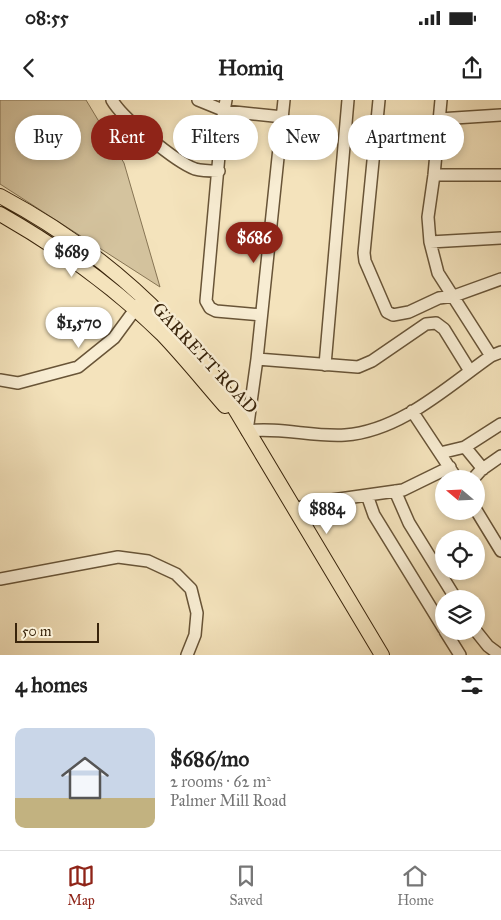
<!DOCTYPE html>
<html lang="en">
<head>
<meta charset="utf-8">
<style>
	:root { --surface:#fff; --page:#f2f2f2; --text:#222; --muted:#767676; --line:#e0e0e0; --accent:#8f2418 }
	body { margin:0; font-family:"IM FELL Great Primer",serif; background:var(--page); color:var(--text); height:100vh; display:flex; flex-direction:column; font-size:19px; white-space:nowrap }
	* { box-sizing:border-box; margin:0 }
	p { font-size:16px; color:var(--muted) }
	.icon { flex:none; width:28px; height:28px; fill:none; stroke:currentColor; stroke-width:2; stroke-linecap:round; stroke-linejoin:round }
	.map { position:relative; height:555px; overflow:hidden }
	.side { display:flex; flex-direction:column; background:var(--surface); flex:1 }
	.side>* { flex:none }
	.hud { position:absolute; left:15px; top:15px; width:471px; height:45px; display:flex; gap:10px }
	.needle { width:32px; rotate:289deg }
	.controls { position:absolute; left:435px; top:370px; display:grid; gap:10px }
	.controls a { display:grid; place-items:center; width:50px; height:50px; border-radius:50%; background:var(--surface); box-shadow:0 2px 8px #0003; font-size:25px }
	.scale { position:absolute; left:15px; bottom:12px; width:84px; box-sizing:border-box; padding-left:5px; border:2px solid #39240b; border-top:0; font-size:14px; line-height:18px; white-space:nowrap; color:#39240b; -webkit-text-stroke:4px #f8edd3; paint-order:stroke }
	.price { position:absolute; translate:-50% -42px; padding:0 11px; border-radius:18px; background:#fff; color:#222; font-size:16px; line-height:32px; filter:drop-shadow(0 1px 2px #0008) }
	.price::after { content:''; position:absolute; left:50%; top:30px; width:15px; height:11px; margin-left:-8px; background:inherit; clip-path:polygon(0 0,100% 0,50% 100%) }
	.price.current { background:var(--accent); color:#fff }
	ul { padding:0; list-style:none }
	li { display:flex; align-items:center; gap:15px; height:125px; padding:0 15px }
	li+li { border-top:1px solid var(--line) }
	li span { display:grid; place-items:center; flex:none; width:140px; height:100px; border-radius:10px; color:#555 }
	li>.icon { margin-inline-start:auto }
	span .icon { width:60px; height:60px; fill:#fffc; stroke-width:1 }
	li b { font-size:21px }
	h2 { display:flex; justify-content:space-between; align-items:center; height:60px; padding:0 15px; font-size:21px }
	.tag { padding:0 18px; border-radius:22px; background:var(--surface); box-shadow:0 2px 8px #0003; font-size:18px; line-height:45px }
	.tag.current { background:var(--accent); color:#fff }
	.status { display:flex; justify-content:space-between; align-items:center; height:35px; padding:0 25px; background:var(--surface); direction:ltr }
	.status svg { height:14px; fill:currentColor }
	header { display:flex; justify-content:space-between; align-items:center; height:65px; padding:0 15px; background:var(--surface); font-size:22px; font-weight:800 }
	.dock { display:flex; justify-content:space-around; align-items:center; height:70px; border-top:1px solid var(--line); background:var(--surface); font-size:14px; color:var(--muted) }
	.dock a { display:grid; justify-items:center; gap:2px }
	.dock .current { color:var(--accent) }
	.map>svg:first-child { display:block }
</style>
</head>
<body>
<div class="status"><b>08:55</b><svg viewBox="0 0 49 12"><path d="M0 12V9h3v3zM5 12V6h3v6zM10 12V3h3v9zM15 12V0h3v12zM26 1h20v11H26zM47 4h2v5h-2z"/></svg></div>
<header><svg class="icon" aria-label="back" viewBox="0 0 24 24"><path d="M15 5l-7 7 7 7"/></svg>Homiq<svg class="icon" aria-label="share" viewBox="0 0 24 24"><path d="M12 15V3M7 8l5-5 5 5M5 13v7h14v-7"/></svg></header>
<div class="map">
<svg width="501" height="555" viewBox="0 0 501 555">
	<rect width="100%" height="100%" fill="#f4e3bc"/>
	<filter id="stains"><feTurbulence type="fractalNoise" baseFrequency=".004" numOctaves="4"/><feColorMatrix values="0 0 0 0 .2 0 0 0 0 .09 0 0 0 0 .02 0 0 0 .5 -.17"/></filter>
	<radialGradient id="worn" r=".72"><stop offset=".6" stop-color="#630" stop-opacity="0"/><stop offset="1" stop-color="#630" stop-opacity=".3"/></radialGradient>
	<path fill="#d4c39e" stroke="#867454" d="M0 0H86L124 63 160 187 0 84Z"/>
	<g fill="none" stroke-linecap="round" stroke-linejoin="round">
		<defs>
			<path id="minor" d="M112 0C122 18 176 62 195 69 202 71 211 71 219 71
				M198 0 225 11 283 17
				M226 0 222 22 206 201 210 208 216 211 261 215
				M284 0 257 259 247 331C280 327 312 337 345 335 401 331 448 286 491 256L501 252
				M379 0 364 153 365 161 387 212 393 215 409 212 439 198 454 196 501 179
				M441 0 434 75 428 117 430 142 438 173 491 256
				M439 19 501 15
				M434 75H501
				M430 142 501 138
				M257 259 358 267 372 261 426 224 436 223 444 229 470 271
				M325 265 348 0
				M0 280 18 283 78 267 114 238 139 204
				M412 311 457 379
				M465 347 483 369
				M440 353 465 347 501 324
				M473 379 481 370 501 356
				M395 391 409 423 456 499
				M367 395 374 415 444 529
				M295 409 318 402 403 390 450 367
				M476 410 501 451
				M0 479 118 457 148 461 176 474 191 489 197 513 195 535 187 555
				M445 531 460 555
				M476 531 488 546 500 555"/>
			<path id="major" d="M0 96C88 143 165 207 223 289L382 555
				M0 114C58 147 114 187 162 234 184 257 204 282 225 306"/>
		</defs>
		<use href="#minor" stroke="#685437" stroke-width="14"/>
		<use href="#major" stroke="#39240b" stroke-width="16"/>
		<use href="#minor" stroke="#f8edd3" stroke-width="11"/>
		<use href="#major" stroke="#f4e3bc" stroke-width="14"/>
	</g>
	<g text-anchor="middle" stroke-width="5" stroke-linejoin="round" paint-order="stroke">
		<g font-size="18" fill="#39240b" stroke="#f8edd3">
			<text transform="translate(205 258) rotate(47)" y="6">GARRETT ROAD</text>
		</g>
	</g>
	<rect width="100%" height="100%" filter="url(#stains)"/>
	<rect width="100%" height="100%" fill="url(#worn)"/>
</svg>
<div class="controls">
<a><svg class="needle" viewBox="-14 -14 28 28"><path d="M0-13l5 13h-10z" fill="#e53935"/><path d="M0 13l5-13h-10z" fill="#767676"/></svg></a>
<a><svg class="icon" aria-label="locate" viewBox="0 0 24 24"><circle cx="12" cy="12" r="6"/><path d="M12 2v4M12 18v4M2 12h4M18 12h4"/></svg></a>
<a><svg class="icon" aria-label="layers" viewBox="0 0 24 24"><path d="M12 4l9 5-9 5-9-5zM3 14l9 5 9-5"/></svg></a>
</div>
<div class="scale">50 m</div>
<b class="price current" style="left:254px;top:164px">$686</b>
<b class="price" style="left:72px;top:178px">$689</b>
<b class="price" style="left:79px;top:249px">$1,570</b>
<b class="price" style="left:327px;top:435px">$884</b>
<div class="hud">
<a class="tag">Buy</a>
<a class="tag current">Rent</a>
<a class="tag">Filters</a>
<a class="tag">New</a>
<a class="tag">Apartment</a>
</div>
</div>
<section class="side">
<h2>4 homes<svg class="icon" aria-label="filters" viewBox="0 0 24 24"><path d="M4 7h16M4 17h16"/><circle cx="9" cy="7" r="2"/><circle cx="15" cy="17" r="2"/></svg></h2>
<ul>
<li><span style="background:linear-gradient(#c9d6e8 70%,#c2b280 0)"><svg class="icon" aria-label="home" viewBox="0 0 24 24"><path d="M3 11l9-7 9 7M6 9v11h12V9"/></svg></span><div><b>$686/mo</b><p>2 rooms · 62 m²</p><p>Palmer Mill Road</p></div></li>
</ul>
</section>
<nav class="dock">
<a class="current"><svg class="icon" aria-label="map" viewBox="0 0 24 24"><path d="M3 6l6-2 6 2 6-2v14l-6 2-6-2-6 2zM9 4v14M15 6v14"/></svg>Map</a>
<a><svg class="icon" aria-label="saved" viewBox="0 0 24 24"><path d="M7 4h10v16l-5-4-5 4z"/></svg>Saved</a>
<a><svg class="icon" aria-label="home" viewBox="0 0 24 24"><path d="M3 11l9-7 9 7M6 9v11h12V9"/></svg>Home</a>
</nav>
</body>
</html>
